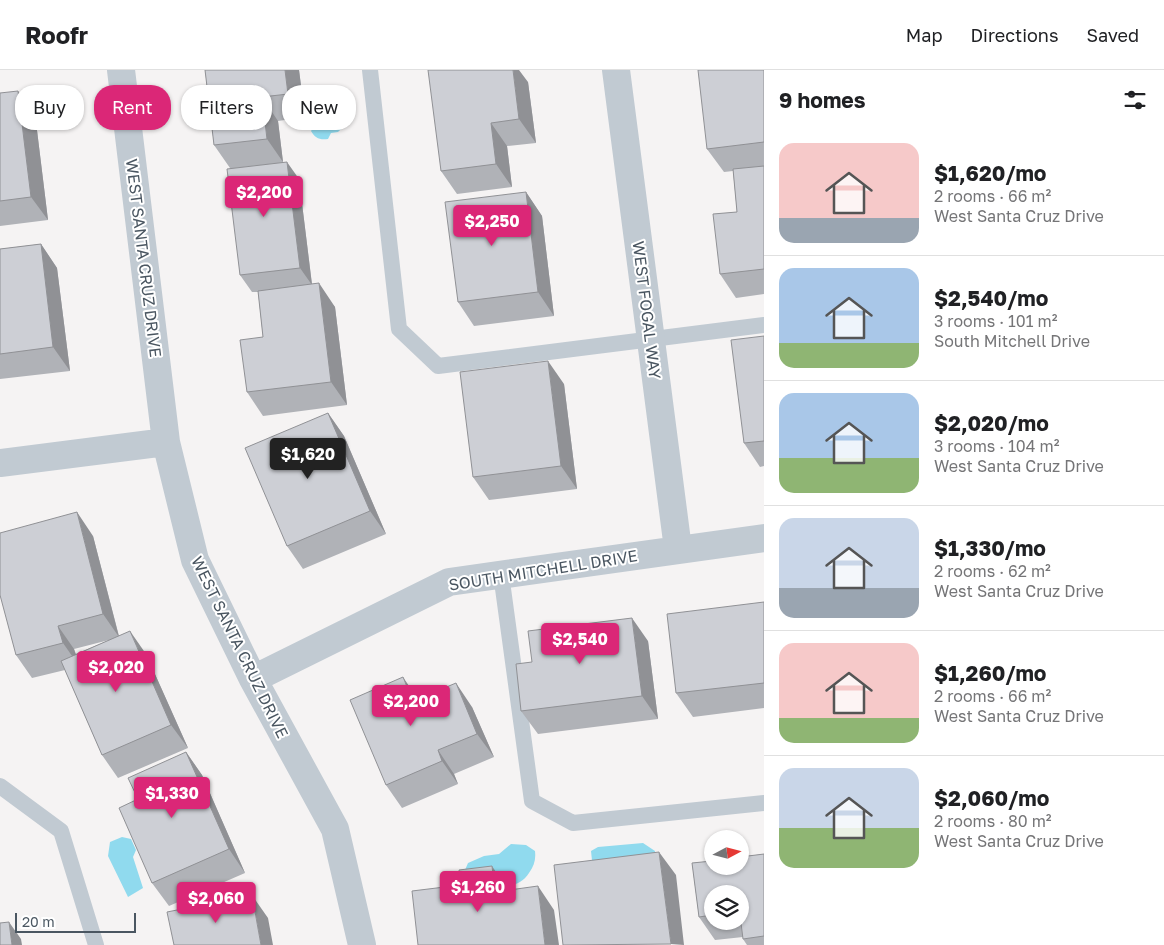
<!DOCTYPE html>
<html lang="en">
<head>
<meta charset="utf-8">
<style>
	:root { --surface:#fff; --page:#f6f6f6; --text:#202124; --muted:#757577; --line:#e0e0e0; --accent:#db2777 }
	body { margin:0; font-family:"Golos Text",sans-serif; background:var(--page); color:var(--text); height:100vh; display:flex; flex-direction:column; font-size:19px; white-space:nowrap }
	* { box-sizing:border-box; margin:0 }
	p { font-size:16px; color:var(--muted) }
	.icon { flex:none; width:28px; height:28px; fill:none; stroke:currentColor; stroke-width:2; stroke-linecap:round; stroke-linejoin:round }
	.map { position:relative; flex:1; overflow:hidden }
	.side { display:flex; flex-direction:column; background:var(--surface); width:400px }
	.side>* { flex:none }
	.hud { position:absolute; left:15px; top:15px; width:475px; height:45px; display:flex; gap:10px }
	.needle { width:32px; rotate:83deg }
	.controls { position:absolute; left:704px; top:760px; display:grid; gap:10px }
	.controls a { display:grid; place-items:center; width:45px; height:45px; border-radius:50%; background:var(--surface); box-shadow:0 1px 4px #0004; font-size:25px }
	.scale { position:absolute; left:15px; bottom:12px; width:121px; box-sizing:border-box; padding-left:5px; border:2px solid #4a5661; border-top:0; font-size:14px; line-height:18px; white-space:nowrap; color:#4a5661; -webkit-text-stroke:4px #fff; paint-order:stroke }
	.price { position:absolute; translate:-50% -42px; padding:0 11px; border-radius:5px; background:var(--accent); color:#fff; font-size:16px; line-height:32px; filter:drop-shadow(0 1px 2px #0008) }
	.price::after { content:''; position:absolute; left:50%; top:30px; width:15px; height:11px; margin-left:-8px; background:inherit; clip-path:polygon(0 0,100% 0,50% 100%) }
	.price.on { background:#222; color:#fff }
	ul { padding:0; list-style:none }
	li { display:flex; align-items:center; gap:15px; height:125px; padding:0 15px }
	li+li { border-top:1px solid var(--line) }
	li span { display:grid; place-items:center; flex:none; width:140px; height:100px; border-radius:15px; color:#555 }
	li>.icon { margin-inline-start:auto }
	span .icon { width:60px; height:60px; fill:#fffc; stroke-width:1 }
	li b { font-size:21px }
	h2 { display:flex; justify-content:space-between; align-items:center; height:60px; padding:0 15px; font-size:21px }
	.chip { padding:0 18px; border-radius:20px; background:var(--surface); box-shadow:0 1px 4px #0004; font-size:18px; line-height:45px }
	.chip.on { background:var(--accent); color:#fff }
	header { display:flex; align-items:center; gap:30px; box-sizing:border-box; height:70px; padding:0 25px; background:var(--surface); border-bottom:1px solid var(--line) }
	header strong { font-size:24px }
	nav { display:flex; gap:28px; margin-inline-start:auto; font-size:18px }
	main { display:flex; flex:1; min-height:0 }
	.map>svg:first-child { display:block }
</style>
</head>
<body>
<header>
<strong>Roofr</strong>
<nav><a>Map</a><a>Directions</a><a>Saved</a></nav>
</header>
<main>
<div class="map">
<svg width="764" height="875" viewBox="0 0 764 875">
	<rect width="100%" height="100%" fill="#f5f3f3"/>
	<path fill="#90daee" d="M333 18 343 24C344 28 347 50 346 52 344 56 340 60 338 62L331 63 328 69C319 70 315 68 311 61L321 46C319 36 320 29 325 20Z
		M122 767 131 769 136 780 133 787 143 818 128 827 108 786 110 772Z
		M643 773 655 781 654 801 593 800 591 781 598 777Z
		M511 774 526 775 535 781C536 790 534 796 529 803 517 822 490 817 470 817L465 800 468 793 484 786 499 784Z"/>
	<g fill="none" stroke-linecap="round" stroke-linejoin="round">
		<path stroke="#c1cad2" stroke-width="16" d="M370 0 399 259 438 296 764 255
			M501 504 532 731 573 753 764 733
			M0 716 61 761 96 875"/>
		<path stroke="#c1cad2" stroke-width="28" d="M121 0 166 372 195 490 253 609 335 759 362 875
			M616 0 678 479
			M0 393 166 372
			M253 609 449 512 764 468"/>
	</g>
	<path fill="#b0b2b7" fill-rule="evenodd" d="M205 0H299L305 47 278 51 283 92 299 109 312 214 335 237 347 335 263 346 247 322 263 267 258 222H252L240 205 230 98 214 75Z
		M764 0V224L736 228 720 204 737 142 733 101 724 102 707 79Z
		M528 12 536 73 507 76 512 117 457 124 441 101Z
		M0 23 35 44 48 150 0 156Z
		M526 122 542 146 554 246 474 256 458 232Z
		M41 174 57 198 70 301 0 309V179Z
		M764 266V396L760 397 744 373Z
		M564 314 577 419 489 430 473 407Z
		M328 343 344 366 386 464 303 499 287 476Z
		M93 466 119 566 146 584 188 678 118 708 102 685 65 600 32 608 16 585ZM109 570 76 584 74 579Z
		M764 532V638L693 647 676 623Z
		M648 571 658 649 538 664 521 641 532 592Z
		M418 629 472 637 494 687 454 704 458 714 402 738 386 715Z
		M186 682 202 705 245 803 169 836 152 813 138 729Z
		M764 784V875H747L743 869V867L715 870 699 847 692 793 712 791V796H740V787ZM712 824H740V851H712Z"/>
	<path fill="#909195" d="M285 0H299L305 47 288 24Z
		M513 0H519L528 12 536 73 519 49Z
		M18 21 35 44 48 150 31 127Z
		M262 27 278 51 283 92 267 69Z
		M491 53 507 76 512 117 496 94Z
		M287 92 299 109 312 215 300 198Z
		M526 122 542 146 554 246 538 222Z
		M41 174 57 198 70 301 53 277Z
		M319 213 335 237 347 335 331 312Z
		M548 291 564 314 577 419 561 396Z
		M328 343 344 366 386 464 370 441Z
		M77 442 93 466 119 567 103 544Z
		M632 548 648 571 658 649 642 626Z
		M58 556 74 579 79 596 63 573Z
		M130 561 146 584 188 678 171 655Z
		M403 607 419 631H413Z
		M456 613 472 637 494 687 477 664Z
		M438 680 454 704 458 714 442 691Z
		M186 682 202 705 245 803 229 779Z
		M659 782 676 805 684 875 671 874Z
		M492 796 508 820 511 845 495 822Z
		M538 816 554 840 559 875H545Z
		M252 825 268 848 273 875H261Z
		M9 852 21 869 22 875H12Z"/>
	<path fill="#cdcfd5" stroke="#909195" d="M205 0H285L288 24 262 27 267 69 214 75Z
		M428 0H513L519 49 491 53 496 94 441 101Z
		M698 0H764V72L707 79Z
		M18 21 31 127 0 131V23Z
		M287 92 300 198 240 205 227 99Z
		M764 96V199L720 204 713 144 737 142 733 99Z
		M526 122 538 222 458 232 445 132Z
		M41 174 53 277 0 284V179Z
		M319 213 331 312 247 322 240 270 263 267 258 221Z
		M764 266V371L744 373 731 270Z
		M548 291 561 396 473 407 460 302Z
		M328 343 370 441 287 476 245 378Z
		M77 442 103 544 58 556 63 573 16 585 0 525V463Z
		M764 532V613L676 623 667 544Z
		M632 548 642 626 521 641 516 594 532 592 528 561Z
		M130 561 171 655 102 685 61 591Z
		M403 607 413 631 456 613 477 664 438 680 442 691 386 715 350 630Z
		M186 682 229 779 152 813 119 738 138 729 128 708Z
		M659 782 671 874 563 875 554 795Z
		M764 784V866L743 869 740 845V824H712V845L699 847 692 793 712 791V796H740V787Z
		M492 796 495 822 538 816 545 875H418L412 821 461 815 459 800Z
		M252 825 261 875H174L167 842Z
		M9 852 12 875H0V853Z"/>
	<g text-anchor="middle" stroke-width="4" stroke-linejoin="round" paint-order="stroke">
		<g font-size="16" fill="#4a5661" stroke="#fff">
			<text transform="translate(144 188) rotate(83)" y="6">WEST SANTA CRUZ DRIVE</text>
			<text transform="translate(647 240) rotate(83)" y="6">WEST FOGAL WAY</text>
			<text transform="translate(543 500) rotate(-9)" y="6">SOUTH MITCHELL DRIVE</text>
			<text transform="translate(240 577) rotate(64)" y="6">WEST SANTA CRUZ DRIVE</text>
		</g>
	</g>
</svg>
<div class="controls">
<a><svg class="needle" viewBox="-14 -14 28 28"><path d="M0-13l5 13h-10z" fill="#e53935"/><path d="M0 13l5-13h-10z" fill="#757577"/></svg></a>
<a><svg class="icon" aria-label="layers" viewBox="0 0 24 24"><path d="M12 4l9 5-9 5-9-5zM3 14l9 5 9-5"/></svg></a>
</div>
<div class="scale">20 m</div>
<b class="price" style="left:264px;top:148px">$2,200</b>
<b class="price" style="left:492px;top:177px">$2,250</b>
<b class="price on" style="left:308px;top:410px">$1,620</b>
<b class="price" style="left:580px;top:595px">$2,540</b>
<b class="price" style="left:116px;top:623px">$2,020</b>
<b class="price" style="left:411px;top:657px">$2,200</b>
<b class="price" style="left:172px;top:749px">$1,330</b>
<b class="price" style="left:478px;top:843px">$1,260</b>
<b class="price" style="left:216px;top:854px">$2,060</b>
<div class="hud">
<a class="chip">Buy</a>
<a class="chip on">Rent</a>
<a class="chip">Filters</a>
<a class="chip">New</a>
</div>
</div>
<section class="side">
<h2>9 homes<svg class="icon" aria-label="filters" viewBox="0 0 24 24"><path d="M4 7h16M4 17h16"/><circle cx="9" cy="7" r="2"/><circle cx="15" cy="17" r="2"/></svg></h2>
<ul>
<li><span style="background:linear-gradient(#f6c9c9 75%,#9aa5b1 0)"><svg class="icon" aria-label="home" viewBox="0 0 24 24"><path d="M3 11l9-7 9 7M6 9v11h12V9"/></svg></span><div><b>$1,620/mo</b><p>2 rooms · 66 m²</p><p>West Santa Cruz Drive</p></div></li>
<li><span style="background:linear-gradient(#a9c7e8 75%,#8fb573 0)"><svg class="icon" aria-label="home" viewBox="0 0 24 24"><path d="M3 11l9-7 9 7M6 9v11h12V9"/></svg></span><div><b>$2,540/mo</b><p>3 rooms · 101 m²</p><p>South Mitchell Drive</p></div></li>
<li><span style="background:linear-gradient(#a9c7e8 65%,#8fb573 0)"><svg class="icon" aria-label="home" viewBox="0 0 24 24"><path d="M3 11l9-7 9 7M6 9v11h12V9"/></svg></span><div><b>$2,020/mo</b><p>3 rooms · 104 m²</p><p>West Santa Cruz Drive</p></div></li>
<li><span style="background:linear-gradient(#c9d6e8 70%,#9aa5b1 0)"><svg class="icon" aria-label="home" viewBox="0 0 24 24"><path d="M3 11l9-7 9 7M6 9v11h12V9"/></svg></span><div><b>$1,330/mo</b><p>2 rooms · 62 m²</p><p>West Santa Cruz Drive</p></div></li>
<li><span style="background:linear-gradient(#f6c9c9 75%,#8fb573 0)"><svg class="icon" aria-label="home" viewBox="0 0 24 24"><path d="M3 11l9-7 9 7M6 9v11h12V9"/></svg></span><div><b>$1,260/mo</b><p>2 rooms · 66 m²</p><p>West Santa Cruz Drive</p></div></li>
<li><span style="background:linear-gradient(#c9d6e8 60%,#8fb573 0)"><svg class="icon" aria-label="home" viewBox="0 0 24 24"><path d="M3 11l9-7 9 7M6 9v11h12V9"/></svg></span><div><b>$2,060/mo</b><p>2 rooms · 80 m²</p><p>West Santa Cruz Drive</p></div></li>
</ul>
</section>
</main>
</body>
</html>
